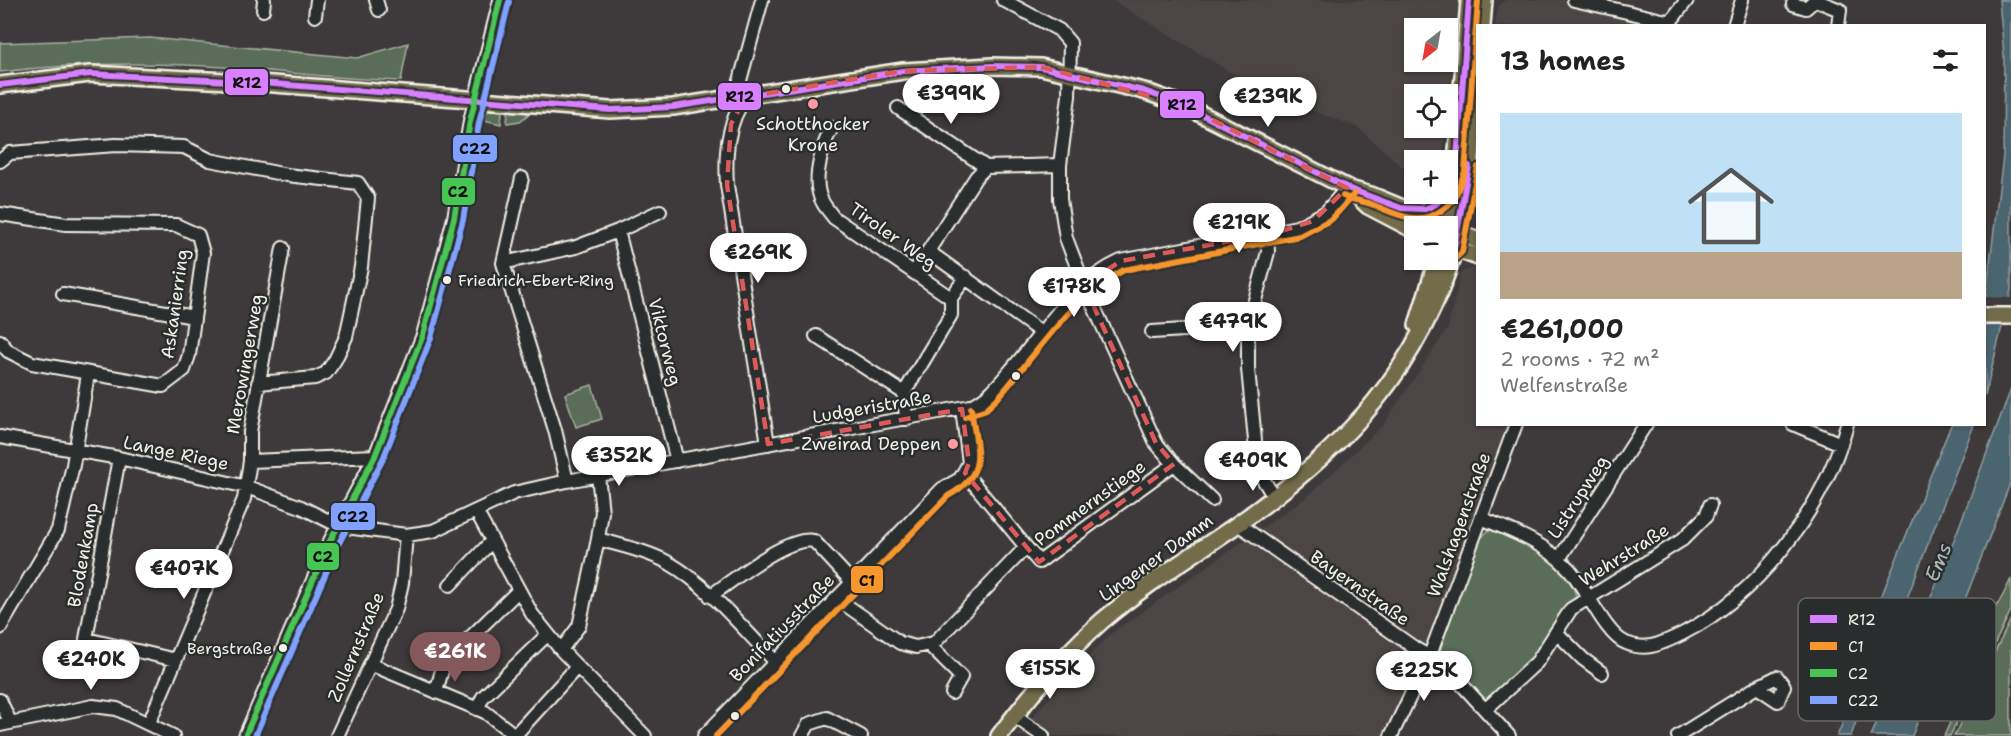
<!DOCTYPE html>
<html lang="en">
<head>
<meta charset="utf-8">
<style>
	:root { --surface:#fff; --page:#f6f6f6; --text:#222; --muted:#767676; --accent:#85585c }
	body { margin:0; font-family:"Shantell Sans",sans-serif; background:var(--page); color:var(--text); height:100vh; display:flex; flex-direction:column; font-size:22px; white-space:nowrap }
	* { box-sizing:border-box; margin:0 }
	p { font-size:20px; color:var(--muted) }
	.icon { flex:none; width:33px; height:33px; fill:none; stroke:currentColor; stroke-width:2; stroke-linecap:round; stroke-linejoin:round }
	.map { position:relative; flex:1; overflow:hidden }
	.panel { position:absolute; left:1476px; top:24px; width:510px; height:402px; display:flex; flex-direction:column; background:var(--surface); border-radius:0px; box-shadow:0 2px 4px #0004 }
	.panel>* { flex:none }
	.needle { width:39px; rotate:211deg }
	.tools { position:absolute; left:1404px; top:18px; display:grid; gap:12px }
	.tools a { display:grid; place-items:center; width:54px; height:54px; border-radius:0px; background:var(--surface); box-shadow:0 2px 4px #0004; font-size:30px }
	.price { position:absolute; translate:-50% -51px; padding:0 14px; border-radius:21px; background:#fff; color:#222; font-size:20px; line-height:39px; filter:drop-shadow(0 2px 3px #0008) }
	.price::after { content:''; position:absolute; left:50%; top:36px; width:18px; height:14px; margin-left:-9px; background:inherit; clip-path:polygon(0 0,100% 0,50% 100%) }
	.price.current { background:var(--accent); color:#fff }
	ul { padding:0; list-style:none }
	li { display:grid; align-content:center; gap:12px; height:318px; padding:0 24px }
	li span { display:grid; place-items:center; height:186px; border-radius:0px; color:#555 }
	li>.icon { margin-inline-start:auto }
	span .icon { width:108px; height:108px; fill:#fffc; stroke-width:1 }
	li b { font-size:26px }
	h2 { display:flex; justify-content:space-between; align-items:center; height:72px; padding:0 24px; font-size:26px }
	.map>svg:first-child { display:block }
</style>
</head>
<body>
<div class="map">
<svg width="2011" height="736" viewBox="0 0 2011 736">
	<rect width="100%" height="100%" fill="#3e3a3b"/>
	<filter id="ink" filterUnits="userSpaceOnUse"><feTurbulence type="fractalNoise" baseFrequency=".0167" numOctaves="2"/><feDisplacementMap in="SourceGraphic" scale="12" xChannelSelector="R" yChannelSelector="G"/><feConvolveMatrix kernelMatrix="1 2 1 2 8 2 1 2 1" color-interpolation-filters="sRGB"/></filter>
	<g filter="url(#ink)">
		<path fill="#4c4444" fill-rule="evenodd" d="M1112 0H1458L1448 108V94H1414V128H1446L1442 160H1414V177L1357 127 1263 92ZM1414 28H1448V62H1414Z
			M1505 0H1606L1604 13 1652 25 1495 26 1498 7Z
			M1477 267 1478 424 1507 425 1425 645 1383 736H1016L1069 675 1113 632 1308 496 1383 425 1448 328 1461 272Z"/>
		<path fill="#5a6d58" stroke="#a7afa0" stroke-width="1.5" d="M150 38 357 58 408 43 401 81C341 79 283 72 223 67 149 62 74 63 0 72V43Z
			M493 110 502 111 501 124 480 119 484 113Z
			M508 111 530 113 520 121 507 123Z
			M592 385 602 419 576 427 565 394Z
			M1489 530C1515 532 1574 570 1576 598L1569 605 1535 658 1488 704 1441 653 1440 643 1481 538Z
			M2011 579V610L1950 736H1944L1983 650 1975 627 1979 618C1997 613 2003 595 2011 579Z
			M2011 619V736H1954Z"/>
		<path fill="#4c6570" stroke="#8f9da0" stroke-width="1.5" d="M1999 0H2011V290L1985 396V304L2003 156 2004 55Z
			M2011 389V481L1912 736H1871L1946 561Z
			M1951 425H1974L1880 668 1875 667 1851 736H1837L1868 664 1863 660 1868 629Z"/>
		<path fill="#3e3a3b" d="M1985 297 2011 298 2007 324H1985Z"/>
		<g fill="none" stroke-linecap="round" stroke-linejoin="round">
			<defs>
				<path id="minor" d="M376 0 379 10
					M1003 0 1059 30 1070 43 1069 96 1060 165V199L1066 238 1084 285 1156 443 1174 464 1212 500
					M1574 0 1671 22
					M1793 4 1806 8 1815 0 1840 10 1838 26
					M263 10 264 0
					M315 16 317 0
					M1667 26 1687 0
					M1734 26 1742 0
					M746 97C727 122 725 154 727 185L768 444
					M730 99 738 88 762 0
					M898 108 986 167
					M832 128C823 143 814 175 819 193 821 203 828 210 834 218L951 298
					M0 161 10 153 116 145 184 147 210 160 287 175 358 183 368 198 361 267 346 337 335 360 326 373 315 378 258 383
					M522 178 503 263 555 430 567 481
					M0 214 66 224 176 225 198 235 203 253 189 355 184 370 163 386 32 363 8 351 0 341
					M618 231 677 461
					M1267 234 1268 252 1248 326V369L1258 471 1274 497
					M928 251 1042 333
					M503 263 576 247 618 231 660 211
					M914 273 976 177 986 167 1060 165
					M63 294 194 317
					M1152 332 1248 326
					M816 336 904 393
					M906 419 904 393 951 315V298L966 277
					M1793 424 1841 444
					M0 437 119 458 247 487 301 507 339 526 406 535 433 531 514 493 567 481 971 406C988 398 999 384 1011 370 1045 332 1073 282 1121 261L1297 227 1326 212 1347 188
					M119 458 86 639 176 660
					M250 461 375 456
					M965 473 1026 547
					M476 511 532 614 561 650 645 736
					M1481 518C1512 531 1545 543 1568 568 1585 585 1605 635 1626 643 1647 652 1662 643 1682 634 1760 594 1824 508 1847 424
					M1238 524 1416 649 1444 665 1509 736
					M598 539C622 546 647 551 669 563 709 586 743 629 775 661
					M1559 559 1646 424
					M450 585 492 541
					M710 596C733 581 787 535 814 541L852 582
					M836 598 900 643 916 647 934 643 1026 547 1039 562 1174 464
					M0 628 58 530 73 465 88 374
					M1556 632 1583 659 1602 673
					M928 644 961 677 952 693
					M561 650 579 626 598 539 602 512 598 475
					M370 664 485 712 516 736
					M436 692 444 663 519 590
					M0 700 10 722
					M477 709 483 697 548 634
					M1485 710 1537 662 1571 609 1682 540 1706 516 1710 505
					M1014 716 1043 736
					M149 723 244 499 250 461V432L283 248
					M0 725 93 706 117 709 173 736
					M515 735 577 667
					M245 736 330 541 375 456 423 335 454 218 470 121 500 0
					M337 736 396 609 402 583 406 535
					M704 736 942 489 960 479 969 463 962 409
					M802 736 809 724 827 718 861 736
					M1391 736 1430 655 1516 424
					M1678 736 1757 687 1777 677 1784 686 1778 701 1757 687"/>
				<path id="major" d="M1482 26 1484 0
					M0 85 90 74 248 82 610 110 673 107 903 71 992 66 1041 67 1144 91 1183 105 1350 189 1371 195 1446 226
					M1350 189 1368 206 1414 230
					M1411 212 1428 210 1446 194
					M1447 226 1453 200 1469 0
					M1450 228 1478 241
					M1448 246 1478 257
					M1984 316H2011
					M1417 325 1437 260
					M999 736C1030 695 1063 655 1102 621 1143 586 1190 557 1235 526 1345 449 1423 368 1459 235 1473 182 1472 123 1478 69"/>
			</defs>
			<use href="#minor" stroke="#f4f1e8" stroke-width="16"/>
			<use href="#major" stroke="#f4f1e8" stroke-width="20"/>
			<use href="#minor" stroke="#2a2d2e" stroke-width="12"/>
			<use href="#major" stroke="#726c4b" stroke-width="15"/>
			<defs>
				<path id="bus-1" d="M0 85 90 74 248 82 610 110 673 107 903 71 992 66 1041 67 1144 91 1183 105 1350 189 1401 208 1425 209 1436 204 1446 194
					M1448 191 1456 171 1469 0
					M1448 246 1454 249 1469 166"/>
				<path id="bus-2" d="M1456 194 1465 172 1478 1
					M1343 196C1352 200 1362 201 1371 204 1403 217 1426 230 1453 200
					M1448 256 1456 258 1462 252 1478 167
					M965 417 984 411 997 399C1038 353 1069 299 1124 270L1300 236 1332 219 1354 194
					M716 736 948 496C990 473 976 449 971 408"/>
				<path id="bus-3" d="M245 736 330 541 375 456 423 335 454 218 470 121 500 0"/>
				<path id="bus-4" d="M255 736 338 545 383 459 431 338 463 220 479 123 509 2"/>
			</defs>
			<use href="#bus-1" stroke="#2a2d2e" stroke-width="10"/>
			<use href="#bus-2" stroke="#2a2d2e" stroke-width="10"/>
			<use href="#bus-3" stroke="#2a2d2e" stroke-width="10"/>
			<use href="#bus-4" stroke="#2a2d2e" stroke-width="10"/>
			<use href="#bus-1" stroke="#d880ff" stroke-width="6"/>
			<use href="#bus-2" stroke="#f8962e" stroke-width="6"/>
			<use href="#bus-3" stroke="#48c654" stroke-width="6"/>
			<use href="#bus-4" stroke="#80a1ff" stroke-width="6"/>
		</g>
	</g>
	<path fill="none" stroke="#de5a58" stroke-width="4.5" stroke-dasharray="12 8" stroke-linejoin="round" d="M1041 67 1183 105 1347 188 1313 221 1275 233 1121 261 1084 285 1156 443 1174 464 1039 562 965 473 969 463 962 409 768 444 727 185 731 124 746 97 903 71Z"/>
	<g fill="#f4f1e8" stroke="#2a2d2e" stroke-width="2">
		<circle cx="786" cy="89" r="5"/>
		<circle cx="447" cy="280" r="5"/>
		<circle cx="1016" cy="376" r="5"/>
		<circle cx="283" cy="648" r="5"/>
		<circle cx="735" cy="716" r="5"/>
	</g>
	<g fill="#ff9aa2" stroke="#2a2d2e" stroke-width="2">
		<circle cx="813" cy="104" r="6"/>
		<circle cx="953" cy="444" r="6"/>
	</g>
	<g text-anchor="middle" stroke-width="5" stroke-linejoin="round" paint-order="stroke">
		<g font-size="16" fill="#f4f1e8" stroke="#2a2d2e" text-anchor="start">
			<text x="458" y="286">Friedrich-Ebert-Ring</text>
			<text x="272" y="654" text-anchor="end">Bergstraße</text>
		</g>
		<g font-size="18" fill="#f4f1e8" stroke="#2a2d2e">
			<text x="813" y="130">Schotthocker<tspan x="813" dy="21">Krone</tspan></text>
			<text x="941" y="450" text-anchor="end">Zweirad Deppen</text>
		</g>
		<g font-size="18" fill="#f4f1e8" stroke="#2a2d2e">
			<text transform="translate(893 236) rotate(35)" y="6">Tiroler Weg</text>
			<text transform="translate(175 304) rotate(-82)" y="6">Askanierring</text>
			<text transform="translate(665 342) rotate(76)" y="6">Viktorweg</text>
			<text transform="translate(245 364) rotate(-80)" y="6">Merowingerweg</text>
			<text transform="translate(872 407) rotate(-10)" y="6">Ludgeristraße</text>
			<text transform="translate(176 453) rotate(12)" y="6">Lange Riege</text>
			<text transform="translate(1578 497) rotate(-57)" y="6">Listrupweg</text>
			<text transform="translate(1090 503) rotate(-36)" y="6">Pommernstiege</text>
			<text transform="translate(1459 525) rotate(-70)" y="6">Walshagenstraße</text>
			<text transform="translate(83 555) rotate(-80)" y="6">Blodenkamp</text>
			<text transform="translate(1624 555) rotate(-32)" y="6">Wehrstraße</text>
			<text transform="translate(1156 558) rotate(-36)" y="6">Lingener Damm</text>
			<text transform="translate(1360 588) rotate(35)" y="6">Bayernstraße</text>
			<text transform="translate(782 628) rotate(-46)" y="6">Bonifatiusstraße</text>
			<text transform="translate(356 647) rotate(-67)" y="6">Zollernstraße</text>
		</g>
		<g font-size="20" font-style="italic" fill="#b1b9b8" stroke="#2a2d2e">
			<text transform="translate(1938 562) rotate(-68)" y="7">Ems</text>
		</g>
	</g>
	<rect x="1798" y="598" width="198" height="123" rx="9" fill="#2a2d2e" stroke="#676866" stroke-width="1.5"/>
	<rect x="1810" y="615" width="27" height="8" fill="#d880ff"/>
	<rect x="1810" y="642" width="27" height="8" fill="#f8962e"/>
	<rect x="1810" y="669" width="27" height="8" fill="#48c654"/>
	<rect x="1810" y="696" width="27" height="8" fill="#80a1ff"/>
	<g font-size="16" fill="#f4f1e8">
		<text x="1848" y="625">R12</text>
		<text x="1848" y="652">C1</text>
		<text x="1848" y="679">C2</text>
		<text x="1848" y="706">C22</text>
	</g>
	<g stroke="#2a2d2e" stroke-width="2">
		<rect x="224" y="68" width="45" height="28" rx="6" fill="#d880ff"/>
		<rect x="717" y="82" width="45" height="29" rx="6" fill="#d880ff"/>
		<rect x="1159" y="90" width="46" height="29" rx="6" fill="#d880ff"/>
		<rect x="452" y="134" width="46" height="29" rx="6" fill="#80a1ff"/>
		<rect x="441" y="177" width="35" height="29" rx="6" fill="#48c654"/>
		<rect x="330" y="502" width="46" height="29" rx="6" fill="#80a1ff"/>
		<rect x="306" y="542" width="34" height="29" rx="6" fill="#48c654"/>
		<rect x="850" y="565" width="34" height="29" rx="6" fill="#f8962e"/>
	</g>
	<g font-size="16" text-anchor="middle" font-weight="bold" fill="#111">
		<text x="247" y="88">R12</text>
		<text x="740" y="102">R12</text>
		<text x="1182" y="110">R12</text>
		<text x="475" y="154">C22</text>
		<text x="458" y="197">C2</text>
		<text x="353" y="522">C22</text>
		<text x="323" y="562">C2</text>
		<text x="867" y="586">C1</text>
	</g>
</svg>
<div class="tools">
<a><svg class="needle" viewBox="-14 -14 28 28"><path d="M0-13l5 13h-10z" fill="#e53935"/><path d="M0 13l5-13h-10z" fill="#767676"/></svg></a>
<a><svg class="icon" aria-label="locate" viewBox="0 0 24 24"><circle cx="12" cy="12" r="6"/><path d="M12 2v4M12 18v4M2 12h4M18 12h4"/></svg></a>
<a>+</a>
<a>−</a>
</div>
<b class="price" style="left:951px;top:125px">€399K</b>
<b class="price" style="left:1268px;top:128px">€239K</b>
<b class="price" style="left:1239px;top:254px">€219K</b>
<b class="price" style="left:758px;top:284px">€269K</b>
<b class="price" style="left:1074px;top:318px">€178K</b>
<b class="price" style="left:1233px;top:353px">€479K</b>
<b class="price" style="left:619px;top:487px">€352K</b>
<b class="price" style="left:1253px;top:492px">€409K</b>
<b class="price" style="left:184px;top:600px">€407K</b>
<b class="price current" style="left:455px;top:683px">€261K</b>
<b class="price" style="left:91px;top:691px">€240K</b>
<b class="price" style="left:1050px;top:700px">€155K</b>
<b class="price" style="left:1424px;top:702px">€225K</b>
<section class="panel">
<h2>13 homes<svg class="icon" aria-label="filters" viewBox="0 0 24 24"><path d="M4 7h16M4 17h16"/><circle cx="9" cy="7" r="2"/><circle cx="15" cy="17" r="2"/></svg></h2>
<ul>
<li><span style="background:linear-gradient(#bfe0f5 75%,#b9a48a 0)"><svg class="icon" aria-label="home" viewBox="0 0 24 24"><path d="M3 11l9-7 9 7M6 9v11h12V9"/></svg></span><div><b>€261,000</b><p>2 rooms · 72 m²</p><p>Welfenstraße</p></div></li>
</ul>
</section>
</div>
</body>
</html>
